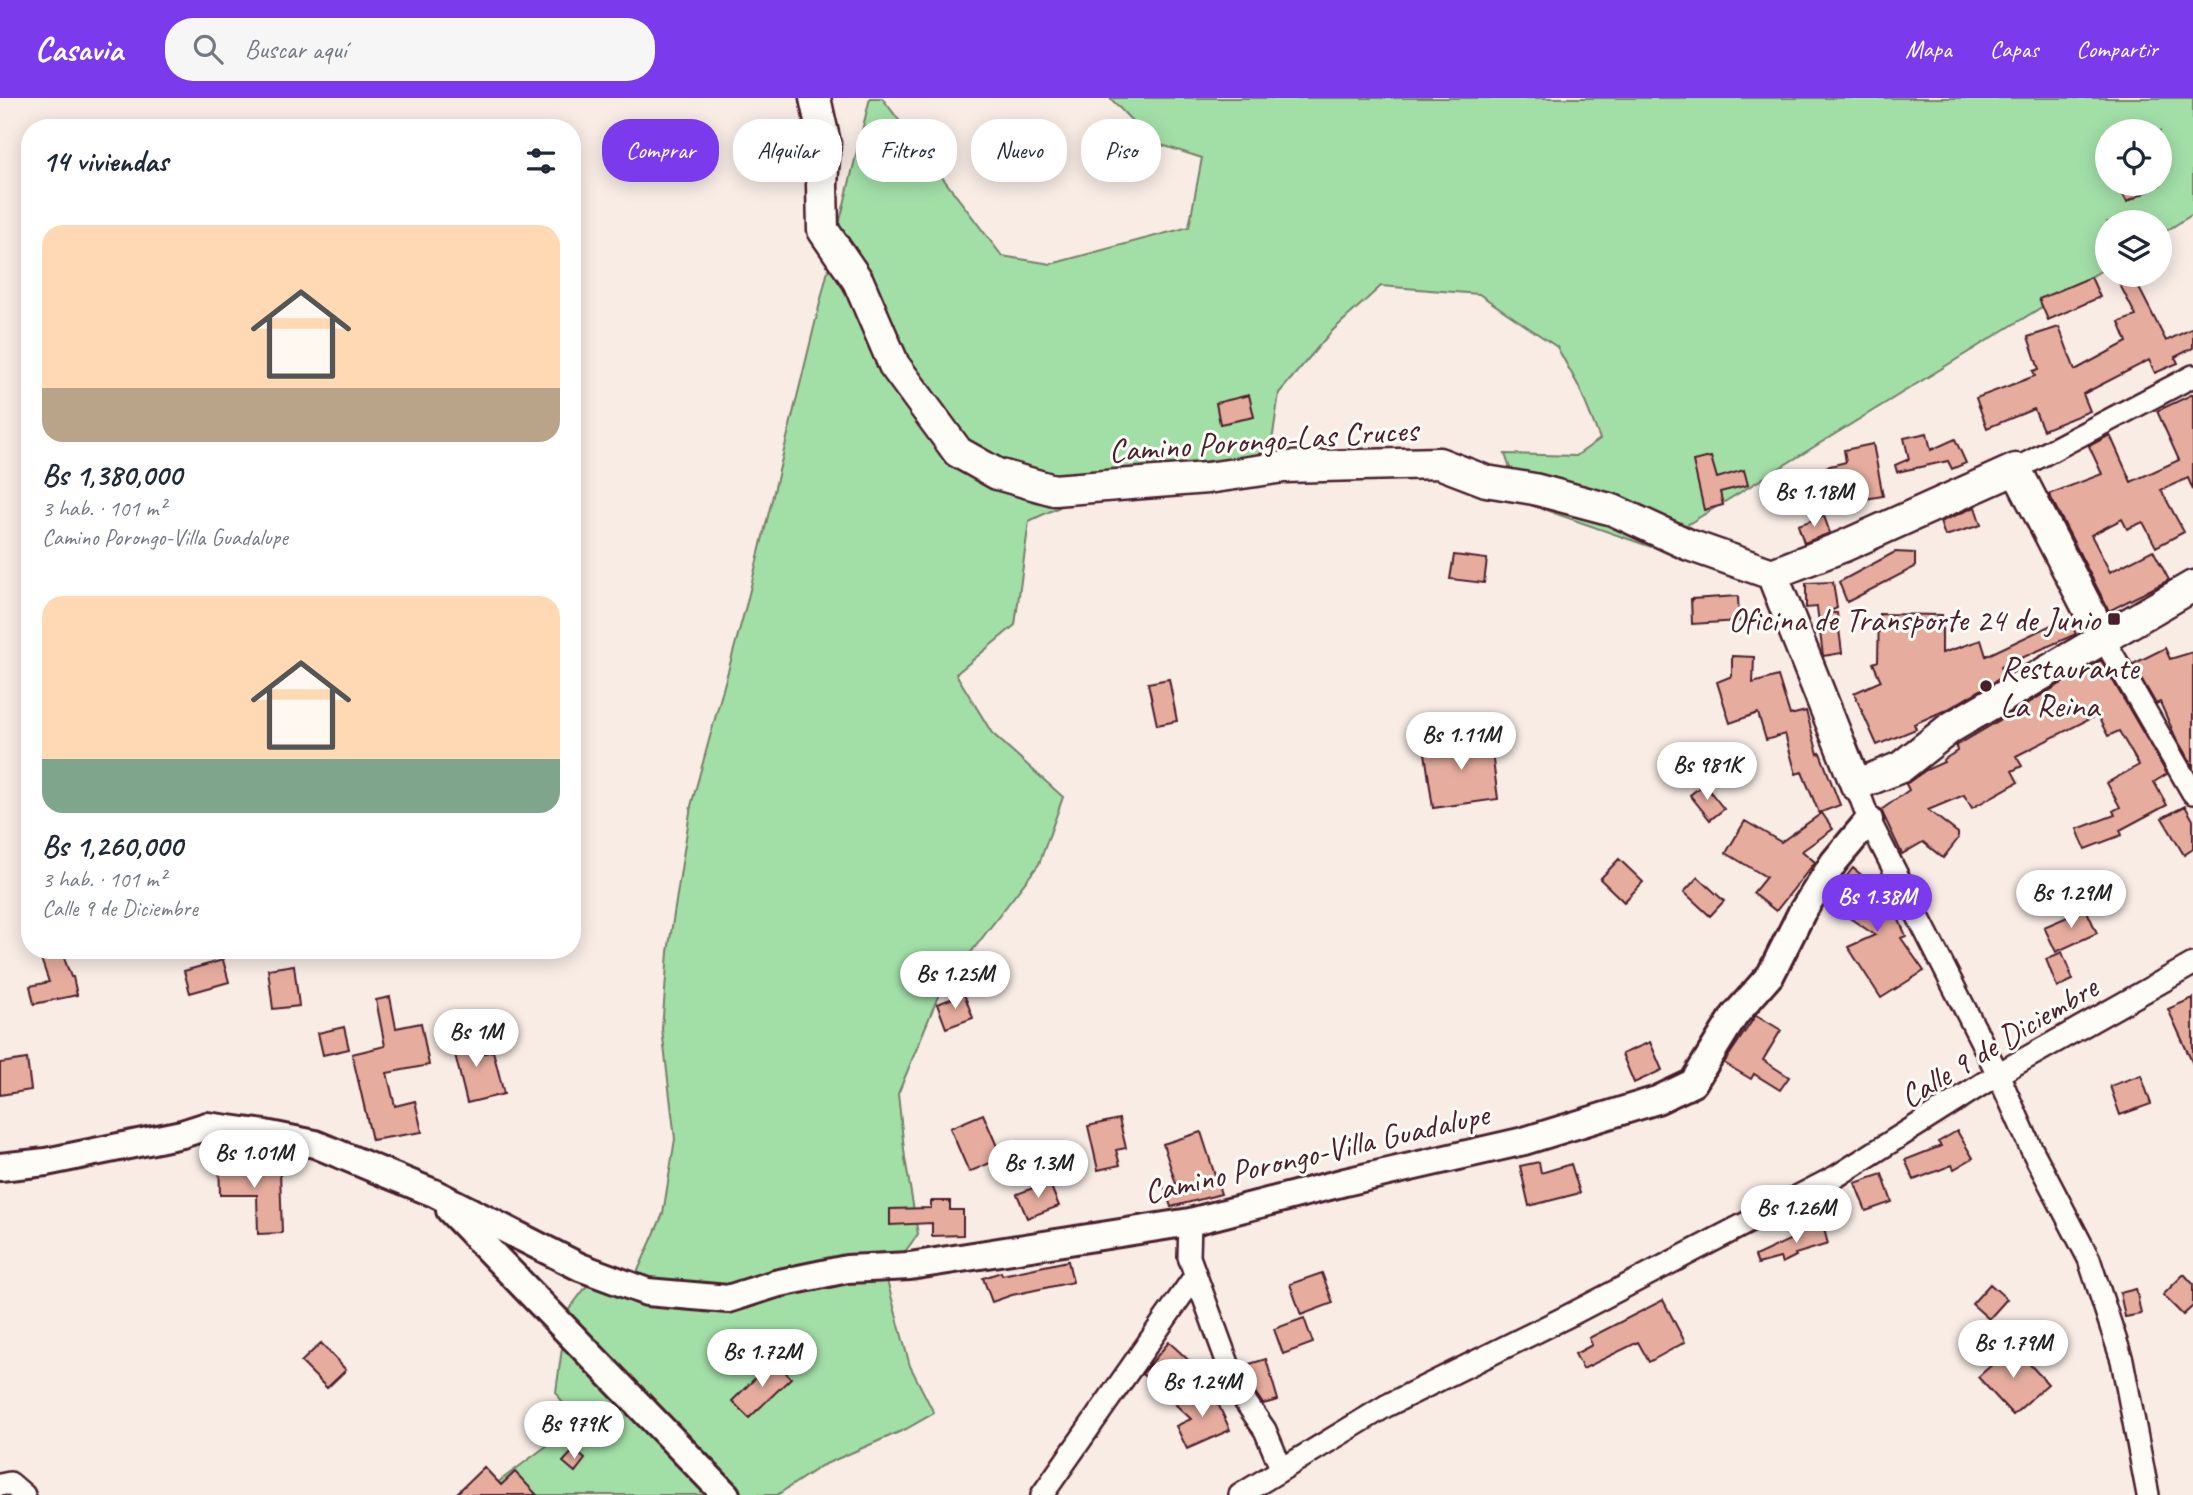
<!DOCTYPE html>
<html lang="es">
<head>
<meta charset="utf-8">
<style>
	:root { --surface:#fff; --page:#f6f6f7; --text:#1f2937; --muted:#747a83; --accent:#7c3aed }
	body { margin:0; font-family:Caveat,sans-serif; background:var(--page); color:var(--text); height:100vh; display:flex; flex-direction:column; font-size:26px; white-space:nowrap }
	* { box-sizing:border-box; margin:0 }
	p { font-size:23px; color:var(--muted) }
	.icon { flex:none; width:38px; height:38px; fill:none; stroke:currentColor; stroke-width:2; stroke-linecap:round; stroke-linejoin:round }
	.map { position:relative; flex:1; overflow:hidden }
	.sheet { position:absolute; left:21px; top:21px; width:560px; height:840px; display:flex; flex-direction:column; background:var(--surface); border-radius:28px; box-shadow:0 4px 18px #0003 }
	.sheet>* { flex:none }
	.guide { position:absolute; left:602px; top:21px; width:665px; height:63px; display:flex; gap:14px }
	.fabs { position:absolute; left:2095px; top:21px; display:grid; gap:14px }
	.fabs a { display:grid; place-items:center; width:77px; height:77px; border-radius:50%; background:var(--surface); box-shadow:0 4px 18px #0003; font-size:35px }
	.price { position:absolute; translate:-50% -60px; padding:0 16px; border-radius:24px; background:#fff; color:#222; font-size:23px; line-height:46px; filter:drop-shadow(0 2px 4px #0008) }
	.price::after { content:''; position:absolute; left:50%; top:42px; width:21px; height:16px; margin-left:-10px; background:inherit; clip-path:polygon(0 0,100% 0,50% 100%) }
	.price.selected { background:var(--accent); color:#fff }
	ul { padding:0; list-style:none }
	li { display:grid; align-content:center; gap:14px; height:371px; padding:0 21px }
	li span { display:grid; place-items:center; height:217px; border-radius:21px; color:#555 }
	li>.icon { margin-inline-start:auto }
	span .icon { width:126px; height:126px; fill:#fffc; stroke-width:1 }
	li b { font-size:30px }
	h2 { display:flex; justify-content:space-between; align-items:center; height:84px; padding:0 21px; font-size:30px }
	.tag { padding:0 24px; border-radius:28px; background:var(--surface); box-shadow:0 4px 18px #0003; font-size:24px; line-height:63px }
	.tag.selected { background:var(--accent); color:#fff }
	header { display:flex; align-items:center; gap:42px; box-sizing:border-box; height:98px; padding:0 35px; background:var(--accent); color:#fff }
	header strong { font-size:33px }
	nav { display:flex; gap:38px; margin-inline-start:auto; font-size:24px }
	.search { width:490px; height:63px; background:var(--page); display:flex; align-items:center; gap:18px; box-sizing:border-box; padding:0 24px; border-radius:28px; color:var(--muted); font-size:26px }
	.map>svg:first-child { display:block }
</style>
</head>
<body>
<header>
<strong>Casavia</strong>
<div class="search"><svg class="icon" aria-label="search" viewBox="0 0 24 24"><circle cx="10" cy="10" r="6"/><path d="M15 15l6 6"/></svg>Buscar aquí</div>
<nav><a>Mapa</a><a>Capas</a><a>Compartir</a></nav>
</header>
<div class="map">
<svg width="2193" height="1397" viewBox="0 0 2193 1397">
	<rect width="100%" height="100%" fill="#f8ece5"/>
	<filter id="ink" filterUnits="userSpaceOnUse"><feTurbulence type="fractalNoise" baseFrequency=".0143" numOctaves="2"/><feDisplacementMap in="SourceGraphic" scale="14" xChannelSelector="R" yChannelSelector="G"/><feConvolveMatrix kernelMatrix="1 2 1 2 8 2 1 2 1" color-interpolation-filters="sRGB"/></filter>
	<g filter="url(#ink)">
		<path fill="#a2dfa7" stroke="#767f69" stroke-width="2" fill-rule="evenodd" d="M870 0H882L1002 158 1051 166 1189 129 1202 60 1152 44 1110 0H2193V116L2160 137V124H2107V169L1651 449 1531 407 1512 376 1505 356 1576 358 1600 341 1579 289 1557 249 1479 196 1381 188 1331 234 1279 295 1269 364 1136 374 1029 423 1015 527 956 576 992 635 1063 699 1039 766 939 896 898 996 905 1060 918 1136 886 1179 910 1268 934 1315 906 1331 821 1368 777 1397H481L576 1326 556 1294 567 1214 589 1185 632 1186 663 1116 675 1041 662 931 668 854 691 708 747 504ZM2107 33H2160V86H2107Z"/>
		<path fill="#e6ad9f" stroke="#4a1f2b" stroke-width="2" d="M2117 86H2161L2127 104Z
			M2133 178 2166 243 2193 230V250L2175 259 2178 265 2155 275 2149 262 2083 296 2090 313 2043 332 2034 311 1987 330 1976 300 2035 278 2033 273 2039 271 2028 239 2059 229 2075 272 2127 244 2119 224 2136 218 2119 185Z
			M2091 179 2100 199 2048 222 2039 201Z
			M2193 296V392L2188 380 2161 392 2184 434 2156 449 2143 424 2127 431 2122 421 2091 437 2110 474 2153 452 2169 482 2109 513 2049 396 2102 376 2089 348 2110 337 2131 384 2179 362 2157 313Z
			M1249 297 1254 319 1220 326 1216 305Z
			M1927 335 1931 352 1955 341 1966 365 1952 371 1948 363 1897 374 1895 367 1909 361 1904 340Z
			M1873 346 1883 398 1854 403 1852 392 1831 396 1826 369 1846 364 1844 352Z
			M1711 359 1717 380 1744 372 1748 387 1720 394 1723 407 1704 412 1693 363Z
			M1975 409 1981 427 1945 438 1940 424Z
			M1824 418 1830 435 1804 445 1798 427Z
			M1895 454 1915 455V469L1847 504 1839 484Z
			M1454 457 1487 461 1484 485 1450 481Z
			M1833 484 1837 510 1827 515H1837L1842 555 1823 558 1817 509 1806 510V485Z
			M1738 498 1739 523 1692 526 1691 501Z
			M1879 516 1942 517V555L1981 542 1986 558 2068 519 2076 536 2001 569 2004 578 1948 611 1914 626 1916 631 1877 647 1854 595 1881 583 1873 565 1878 563Z
			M2165 550 2170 561 2193 554V669L2175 638 2160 604 2156 606 2133 566Z
			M1732 558 1754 559 1753 585 1778 578 1790 617 1806 613 1818 656 1820 655 1840 707 1819 715 1802 674 1796 676 1785 636 1766 642 1758 615 1730 625 1717 584 1732 578Z
			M2101 562 2167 676 2154 684 2167 707 2120 732 2122 737 2085 751 2077 731 2115 717 2113 713 2120 709 2107 685 2139 667 2119 633 2108 638 2097 617 2016 658 2022 668 2012 673 2018 684 1972 710 1964 697 1928 712 1958 735V741L1943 760 1923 744 1902 756 1881 712 1909 692 1906 686 1926 672 1944 664 1943 662 1957 653 1956 648Z
			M1169 581 1177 623 1157 627 1148 585Z
			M1490 639 1498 701 1433 710 1424 648Z
			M1704 686 1724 711 1710 722 1690 697Z
			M2185 708 2193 722V751L2184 757 2162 720Z
			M1822 715 1833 731 1802 753 1815 764 1776 813 1753 795 1766 779 1726 755 1745 723 1781 744Z
			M1619 761 1643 784 1624 804 1600 781Z
			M1853 770 1875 788 1883 785 1906 838 1901 840 1924 873 1881 900 1848 849 1875 837 1848 819 1849 817 1829 801Z
			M1698 779 1724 803 1710 818 1684 794Z
			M2086 811 2097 835 2056 854 2044 829Z
			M38 852H61L71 879H73L77 897 34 906 30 888 49 884Z
			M2062 854 2073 882 2057 889 2046 861Z
			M223 862 229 884 190 895 184 873Z
			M294 867 299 908 273 911 268 871Z
			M964 896 973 920 946 930 937 906Z
			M390 899 396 930 421 925 429 967 387 975 395 1008 415 1003 422 1034 372 1042 352 956 385 948 376 902Z
			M2193 900V966L2168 911Z
			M1756 917 1781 932 1763 962 1789 979 1780 992 1754 976 1751 981 1724 965Z
			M464 928 471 958 493 953 504 996 467 1005 449 932Z
			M344 929 349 951 323 957 318 935Z
			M1650 944 1662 972 1634 985 1622 956Z
			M27 961 31 992 0 997V965Z
			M2141 977 2151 1006 2120 1017 2110 988Z
			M983 1016 1002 1060 969 1074 950 1030Z
			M1119 1021 1126 1050 1116 1052 1120 1067 1098 1072 1088 1028Z
			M1957 1033 1973 1060 1954 1071 1952 1067 1914 1082 1905 1062 1941 1048 1938 1044Z
			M1201 1034 1221 1096 1171 1109 1165 1090 1176 1086 1163 1046Z
			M219 1058H254V1074L280 1073 282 1135 258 1136 257 1097H220Z
			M1539 1064 1541 1075 1571 1066 1580 1095 1529 1108 1520 1068Z
			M1882 1076 1892 1104 1866 1113 1855 1085Z
			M1049 1084 1059 1108 1027 1120 1017 1096Z
			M931 1103H950V1112H963V1137L932 1138V1125L890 1127V1111L931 1110Z
			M1822 1124 1828 1146 1795 1156 1796 1158 1782 1165 1780 1160 1758 1166 1755 1158 1800 1137 1799 1131Z
			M1068 1163 1073 1184 1012 1197 992 1204 983 1180 1001 1174 1002 1177Z
			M1322 1175 1333 1205 1301 1217 1290 1186Z
			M2184 1176 2193 1186V1208L2183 1217 2163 1197Z
			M1990 1186 2007 1201 1989 1221 1972 1206Z
			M2136 1191 2141 1216 2125 1219 2120 1195Z
			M1663 1202 1685 1244 1649 1264 1638 1244 1583 1271 1575 1256 1592 1247 1589 1240Z
			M1304 1220 1313 1245 1283 1256 1274 1231Z
			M1169 1244 1197 1270 1169 1301 1142 1276Z
			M321 1245 346 1272 327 1290 301 1264Z
			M2013 1248 2048 1286 2013 1317 1978 1279Z
			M1266 1261 1278 1302 1263 1306 1250 1287 1243 1268Z
			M774 1262 791 1280 749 1320 732 1303Z
			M1211 1290 1230 1332 1187 1351 1176 1328 1191 1321 1175 1306Z
			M574 1352 585 1361 575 1374 563 1364Z
			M484 1369 501 1387 515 1374 537 1397H455Z"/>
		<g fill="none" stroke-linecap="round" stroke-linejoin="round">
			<defs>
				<path id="minor" d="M2016 371 2193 278
					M2103 540 2193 695
					M1856 687 1869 722 1998 976 2030 1048 2089 1161 2122 1262 2148 1397
					M1190 1124 1189 1159 1238 1293 1265 1332 1281 1370
					M0 1387 10 1385 24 1397
					M1042 1397 1195 1178
					M1240 1397 1386 1308 1568 1218 1837 1078 1998 976 2193 866"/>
				<path id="tertiary" d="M0 1069 46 1064 182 1036 207 1028 265 1036 315 1046 387 1076 434 1095 580 1169 647 1194 728 1201 775 1186 847 1171 910 1168 1190 1124 1345 1084 1524 1043 1657 1002 1693 985 1735 917 1771 876 1802 814 1834 764 1869 722
					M450 1112 726 1397"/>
				<path id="secondary" d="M815 0 825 45 822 87 823 132 858 183 894 267 958 354 997 376 1054 392 1207 380 1284 369 1439 365 1486 383 1534 391 1613 412 1689 447 1772 476 1856 687 1901 669 1950 630 2193 488
					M1772 476 1844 448 2016 371 2103 540"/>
			</defs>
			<use href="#minor" stroke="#4a1f2b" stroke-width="26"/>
			<use href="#tertiary" stroke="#4a1f2b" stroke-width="32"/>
			<use href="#secondary" stroke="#4a1f2b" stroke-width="35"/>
			<use href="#minor" stroke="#fdfcf7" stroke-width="21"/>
			<use href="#tertiary" stroke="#fdfcf7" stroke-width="26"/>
			<use href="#secondary" stroke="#fdfcf7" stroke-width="30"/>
		</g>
	</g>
	<g fill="#4a1f2b" stroke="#fdfcf7" stroke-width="2.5">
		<rect x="2107" y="514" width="14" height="14" rx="3.5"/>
		<circle cx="1986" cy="588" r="7"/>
	</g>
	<g text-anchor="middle" stroke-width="6" stroke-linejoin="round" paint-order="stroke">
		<g font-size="33" fill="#4a1f2b" stroke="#fdfcf7">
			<text transform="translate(1263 341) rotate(-4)" y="12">Camino Porongo-Las Cruces</text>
			<text transform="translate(1998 943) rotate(-31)" y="12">Calle 9 de Diciembre</text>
			<text transform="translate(1316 1054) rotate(-13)" y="12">Camino Porongo-Villa Guadalupe</text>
		</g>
		<g font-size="33" fill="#4a1f2b" stroke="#fdfcf7" text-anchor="end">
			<text x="2100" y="533">Oficina de Transporte 24 de Junio</text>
			<text x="2000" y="581" text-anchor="start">Restaurante<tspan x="2000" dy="38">La Reina</tspan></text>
		</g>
	</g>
</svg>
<div class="fabs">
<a><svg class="icon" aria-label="locate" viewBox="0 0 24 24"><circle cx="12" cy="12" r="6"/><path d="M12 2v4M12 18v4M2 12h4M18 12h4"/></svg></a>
<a><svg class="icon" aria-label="layers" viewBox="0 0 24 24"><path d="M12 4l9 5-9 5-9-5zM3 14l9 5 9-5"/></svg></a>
</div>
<b class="price" style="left:1814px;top:431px">Bs 1.18M</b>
<b class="price" style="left:1461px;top:674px">Bs 1.11M</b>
<b class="price" style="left:1707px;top:704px">Bs 981K</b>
<b class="price" style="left:2071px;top:832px">Bs 1.29M</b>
<b class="price selected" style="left:1877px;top:836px">Bs 1.38M</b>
<b class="price" style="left:955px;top:913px">Bs 1.25M</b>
<b class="price" style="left:476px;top:971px">Bs 1M</b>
<b class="price" style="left:254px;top:1092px">Bs 1.01M</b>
<b class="price" style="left:1038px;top:1102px">Bs 1.3M</b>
<b class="price" style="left:1796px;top:1147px">Bs 1.26M</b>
<b class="price" style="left:2013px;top:1282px">Bs 1.79M</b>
<b class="price" style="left:762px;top:1291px">Bs 1.72M</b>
<b class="price" style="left:1202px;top:1321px">Bs 1.24M</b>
<b class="price" style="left:574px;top:1363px">Bs 979K</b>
<div class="guide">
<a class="tag selected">Comprar</a>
<a class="tag">Alquilar</a>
<a class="tag">Filtros</a>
<a class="tag">Nuevo</a>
<a class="tag">Piso</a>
</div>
<section class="sheet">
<h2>14 viviendas<svg class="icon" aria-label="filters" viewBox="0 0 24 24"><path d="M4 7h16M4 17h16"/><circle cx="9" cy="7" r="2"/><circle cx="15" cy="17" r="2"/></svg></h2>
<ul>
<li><span style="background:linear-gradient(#ffd9b3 75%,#b9a48a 0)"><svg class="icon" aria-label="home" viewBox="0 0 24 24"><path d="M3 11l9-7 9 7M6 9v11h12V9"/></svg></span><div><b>Bs 1,380,000</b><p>3 hab. · 101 m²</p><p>Camino Porongo-Villa Guadalupe</p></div></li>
<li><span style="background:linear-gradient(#ffd9b3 75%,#7fa58c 0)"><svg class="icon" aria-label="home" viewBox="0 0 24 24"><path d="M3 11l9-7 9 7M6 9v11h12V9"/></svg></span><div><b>Bs 1,260,000</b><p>3 hab. · 101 m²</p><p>Calle 9 de Diciembre</p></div></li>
</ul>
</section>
</div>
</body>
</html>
